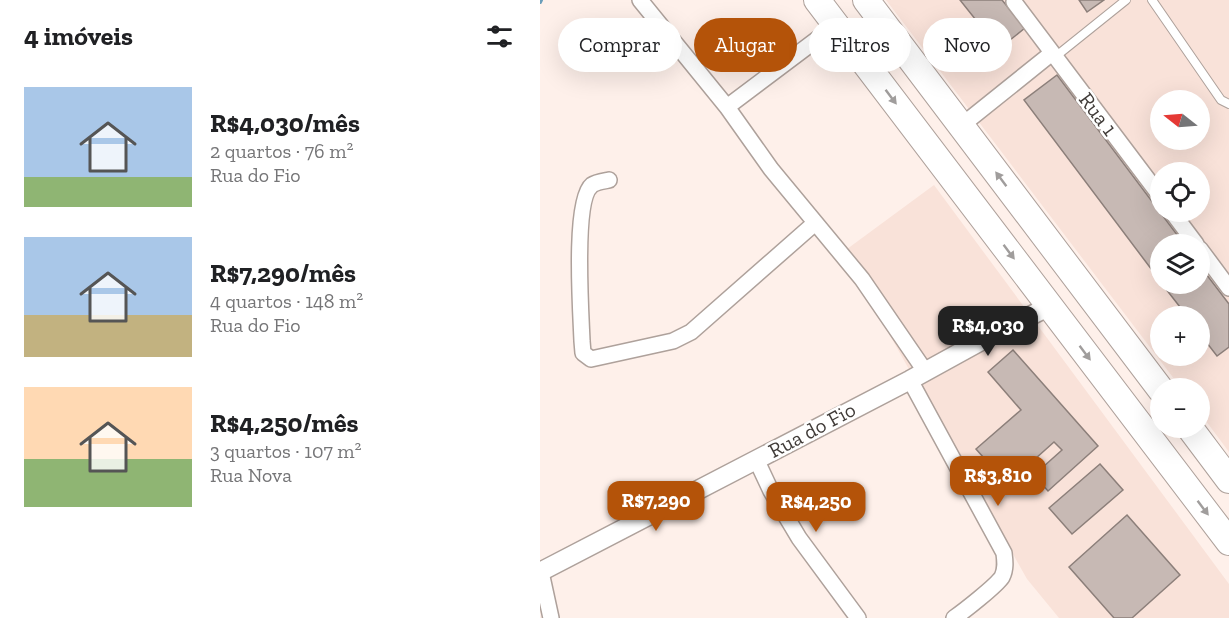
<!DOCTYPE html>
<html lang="pt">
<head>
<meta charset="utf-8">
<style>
	:root { --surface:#fff; --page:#f6f6f6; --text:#202124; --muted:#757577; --accent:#b45309 }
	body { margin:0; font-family:"Zilla Slab",serif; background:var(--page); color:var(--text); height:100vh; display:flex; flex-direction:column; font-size:22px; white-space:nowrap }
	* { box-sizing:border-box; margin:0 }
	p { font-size:20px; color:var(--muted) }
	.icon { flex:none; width:33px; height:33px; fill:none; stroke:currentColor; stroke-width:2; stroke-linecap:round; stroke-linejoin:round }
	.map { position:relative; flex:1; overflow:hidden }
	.panel { display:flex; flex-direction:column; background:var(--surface); width:540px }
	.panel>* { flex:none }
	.banner { position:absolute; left:18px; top:18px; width:570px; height:54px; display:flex; gap:12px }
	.needle { width:39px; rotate:287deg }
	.tools { position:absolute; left:610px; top:90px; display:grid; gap:12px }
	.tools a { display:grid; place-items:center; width:60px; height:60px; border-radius:50%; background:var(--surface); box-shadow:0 6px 24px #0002; font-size:30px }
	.price { position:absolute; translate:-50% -51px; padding:0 14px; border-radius:12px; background:var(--accent); color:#fff; font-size:20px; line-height:39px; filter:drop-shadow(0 2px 3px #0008) }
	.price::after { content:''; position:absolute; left:50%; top:36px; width:18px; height:14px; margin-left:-9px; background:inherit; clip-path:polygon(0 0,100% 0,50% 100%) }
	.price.selected { background:#222; color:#fff }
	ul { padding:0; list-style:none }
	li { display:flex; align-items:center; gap:18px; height:150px; padding:0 24px }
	li span { display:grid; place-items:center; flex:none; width:168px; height:120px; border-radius:0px; color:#555 }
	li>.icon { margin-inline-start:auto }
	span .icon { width:72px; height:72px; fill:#fffc; stroke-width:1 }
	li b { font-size:26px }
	h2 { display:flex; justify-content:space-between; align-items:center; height:72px; padding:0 24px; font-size:26px }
	.pill { padding:0 21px; border-radius:27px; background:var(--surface); box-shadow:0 6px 24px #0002; font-size:21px; line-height:54px }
	.pill.selected { background:var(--accent); color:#fff }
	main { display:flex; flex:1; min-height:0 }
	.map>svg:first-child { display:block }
</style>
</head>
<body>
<main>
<section class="panel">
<h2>4 imóveis<svg class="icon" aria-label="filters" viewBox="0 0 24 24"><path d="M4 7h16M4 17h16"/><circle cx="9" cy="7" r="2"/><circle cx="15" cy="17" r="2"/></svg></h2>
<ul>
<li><span style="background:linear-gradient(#a9c7e8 75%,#8fb573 0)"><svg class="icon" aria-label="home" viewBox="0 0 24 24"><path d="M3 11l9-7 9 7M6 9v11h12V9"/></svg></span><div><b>R$4,030/mês</b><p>2 quartos · 76 m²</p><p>Rua do Fio</p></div></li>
<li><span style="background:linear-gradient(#a9c7e8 65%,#c2b280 0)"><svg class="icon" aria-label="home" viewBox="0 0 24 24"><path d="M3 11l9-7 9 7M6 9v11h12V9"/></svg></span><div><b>R$7,290/mês</b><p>4 quartos · 148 m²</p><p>Rua do Fio</p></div></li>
<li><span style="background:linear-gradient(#ffd9b3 60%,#8fb573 0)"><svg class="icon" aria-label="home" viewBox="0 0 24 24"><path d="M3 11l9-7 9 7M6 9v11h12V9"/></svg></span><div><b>R$4,250/mês</b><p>3 quartos · 107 m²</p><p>Rua Nova</p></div></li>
</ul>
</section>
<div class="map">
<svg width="689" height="618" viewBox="0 0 689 618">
	<rect width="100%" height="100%" fill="#fef0ea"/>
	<path fill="#f9e2d9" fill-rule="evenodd" d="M346 0H689V452L660 413V388H641ZM621 100H660V140H621ZM621 172H660V212H621ZM621 244H660V284H621ZM621 316H660V356H621Z
		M394 185 689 584V618H519L487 579 303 252Z"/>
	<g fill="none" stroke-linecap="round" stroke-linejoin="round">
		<path stroke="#6b9eba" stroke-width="4" d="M0 2 1 0"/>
	</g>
	<path fill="#c7b9b4" stroke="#8c7f7a" stroke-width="1.5" d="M420 0H462L485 28 459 49Z
		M539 0H564L547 12Z
		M517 75 644 244H621V282L484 100Z
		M660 266 689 304V347L677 356 660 334V316H647L622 284H660Z
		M473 350 558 446 508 491 494 475 522 450 514 442 467 484 436 449 481 410 448 372Z
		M560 464 583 490 532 534 509 508Z
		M587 515 640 575 592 618H574L529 567Z"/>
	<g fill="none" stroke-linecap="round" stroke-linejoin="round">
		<defs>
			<path id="service" d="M612 0 681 100 689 104
				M515 57 586 0"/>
			<path id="minor" d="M100 0 187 107 231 169 322 279 385 371
				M474 2 621 197
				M187 107 296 25
				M421 126 512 53
				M69 180C64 181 56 182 52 185 33 200 41 314 42 341L43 353 51 359 133 341 151 332 275 223
				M632 212 656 244
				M660 249 689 288
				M370 380 464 553C465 561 466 569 462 577 456 586 424 611 414 618
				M216 459 231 491 259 538 318 618
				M1 572 11 618"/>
			<path id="tertiary" d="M0 572 370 380 450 336 510 306"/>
			<path id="trunk" d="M277 0 689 542
				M326 0 621 390
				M650 428 689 480"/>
		</defs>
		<use href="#service" stroke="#aea19b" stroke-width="10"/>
		<use href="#minor" stroke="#aea19b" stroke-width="18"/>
		<use href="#tertiary" stroke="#aea19b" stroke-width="21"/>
		<use href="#trunk" stroke="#aea19b" stroke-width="28"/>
		<use href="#service" stroke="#fff" stroke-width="8"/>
		<use href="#minor" stroke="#fff" stroke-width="15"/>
		<use href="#tertiary" stroke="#fff" stroke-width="18"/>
		<use href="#trunk" stroke="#fff" stroke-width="26"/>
	</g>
	<defs><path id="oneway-solid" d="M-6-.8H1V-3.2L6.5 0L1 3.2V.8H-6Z" transform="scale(1.5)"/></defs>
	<g fill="#a09d9c">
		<use href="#oneway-solid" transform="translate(351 97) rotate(53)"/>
		<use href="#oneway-solid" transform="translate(461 179) rotate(-127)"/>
		<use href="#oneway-solid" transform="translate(469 252) rotate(53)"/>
		<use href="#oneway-solid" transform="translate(545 353) rotate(53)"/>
		<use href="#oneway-solid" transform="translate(663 508) rotate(53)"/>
	</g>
	<g text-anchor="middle" stroke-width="5" stroke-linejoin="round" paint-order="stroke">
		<g font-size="21" fill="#403b38" stroke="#fff">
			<text transform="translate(558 114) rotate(53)" y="7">Rua 1</text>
			<text transform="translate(272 430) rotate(-28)" y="7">Rua do Fio</text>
		</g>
	</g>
</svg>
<div class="tools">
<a><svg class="needle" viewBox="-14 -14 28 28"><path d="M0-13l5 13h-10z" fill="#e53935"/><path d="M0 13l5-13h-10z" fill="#757577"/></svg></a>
<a><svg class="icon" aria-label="locate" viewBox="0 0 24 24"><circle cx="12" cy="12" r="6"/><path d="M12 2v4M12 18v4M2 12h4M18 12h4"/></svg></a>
<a><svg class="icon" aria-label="layers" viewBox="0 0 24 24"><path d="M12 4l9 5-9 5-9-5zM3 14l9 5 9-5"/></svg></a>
<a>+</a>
<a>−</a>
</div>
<b class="price selected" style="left:448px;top:357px">R$4,030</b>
<b class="price" style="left:458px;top:507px">R$3,810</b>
<b class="price" style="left:116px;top:532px">R$7,290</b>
<b class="price" style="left:276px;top:533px">R$4,250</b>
<div class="banner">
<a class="pill">Comprar</a>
<a class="pill selected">Alugar</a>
<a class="pill">Filtros</a>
<a class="pill">Novo</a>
</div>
</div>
</main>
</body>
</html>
